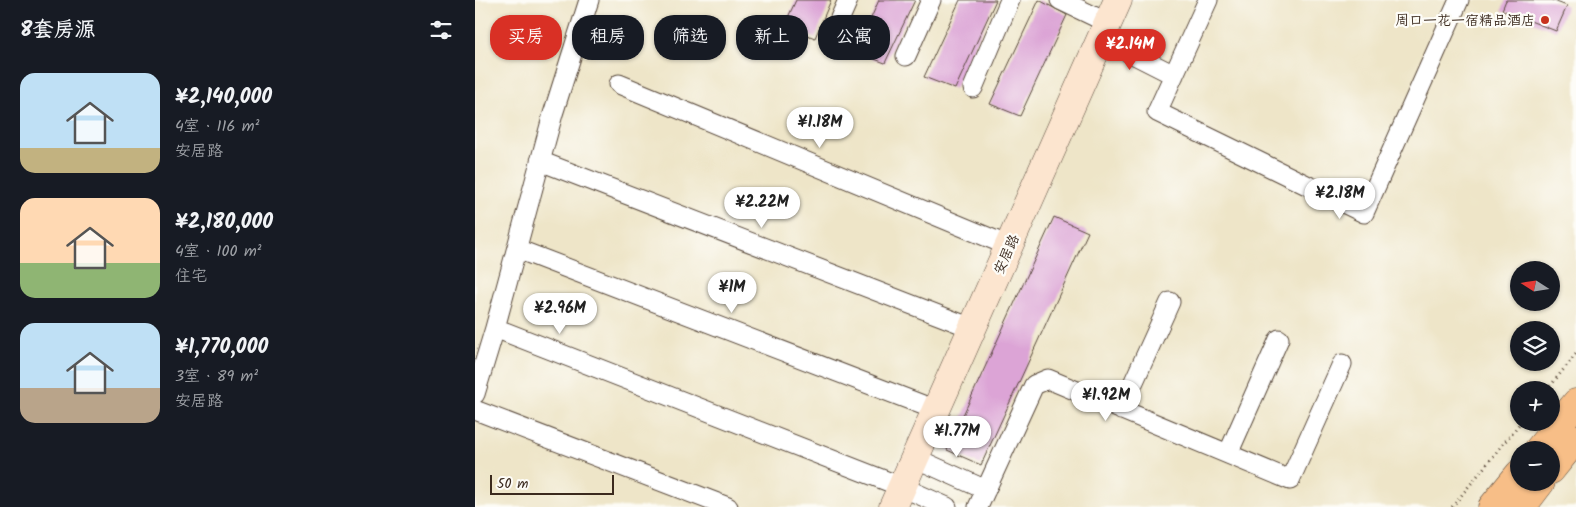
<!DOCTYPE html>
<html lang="zh">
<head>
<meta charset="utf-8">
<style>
	:root { --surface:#171b24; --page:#242831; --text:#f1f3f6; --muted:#9ea1a6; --accent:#d93025 }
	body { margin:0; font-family:Kalam,"LXGW WenKai TC",sans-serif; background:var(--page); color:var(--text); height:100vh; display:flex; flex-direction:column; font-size:19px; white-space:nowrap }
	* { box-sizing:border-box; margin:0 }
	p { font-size:16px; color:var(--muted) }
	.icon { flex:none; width:28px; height:28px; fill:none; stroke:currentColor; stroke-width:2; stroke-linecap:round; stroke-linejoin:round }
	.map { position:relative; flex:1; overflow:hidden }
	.side { display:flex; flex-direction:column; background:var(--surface); width:475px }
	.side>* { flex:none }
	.hud { position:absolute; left:15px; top:15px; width:475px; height:45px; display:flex; gap:10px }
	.needle { width:32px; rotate:282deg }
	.tools { position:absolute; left:1035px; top:261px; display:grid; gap:10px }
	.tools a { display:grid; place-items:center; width:50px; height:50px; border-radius:50%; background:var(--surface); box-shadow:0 1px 4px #0004; font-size:25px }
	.scale { position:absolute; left:15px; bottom:12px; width:124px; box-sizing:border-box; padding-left:5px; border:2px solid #3b2a1e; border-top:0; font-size:14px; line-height:18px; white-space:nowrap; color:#3b2a1e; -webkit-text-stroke:4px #fdfcf7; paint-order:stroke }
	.price { position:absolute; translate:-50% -42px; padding:0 11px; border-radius:18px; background:#fff; color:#222; font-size:16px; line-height:32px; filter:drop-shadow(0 1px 2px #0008) }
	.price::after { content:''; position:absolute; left:50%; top:30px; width:15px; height:11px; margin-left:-8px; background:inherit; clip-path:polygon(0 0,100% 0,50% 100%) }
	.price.on { background:var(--accent); color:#fff }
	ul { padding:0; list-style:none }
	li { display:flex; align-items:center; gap:15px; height:125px; padding:0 20px }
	li span { display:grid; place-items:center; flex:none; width:140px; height:100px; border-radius:15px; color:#555 }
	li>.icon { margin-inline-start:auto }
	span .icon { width:60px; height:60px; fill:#fffc; stroke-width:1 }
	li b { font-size:21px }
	h2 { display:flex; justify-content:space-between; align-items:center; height:60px; padding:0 20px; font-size:21px }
	.chip { padding:0 18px; border-radius:20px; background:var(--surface); box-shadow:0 1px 4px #0004; font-size:18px; line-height:45px }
	.chip.on { background:var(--accent); color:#fff }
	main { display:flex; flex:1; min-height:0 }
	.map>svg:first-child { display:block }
</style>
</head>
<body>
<main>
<section class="side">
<h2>8套房源<svg class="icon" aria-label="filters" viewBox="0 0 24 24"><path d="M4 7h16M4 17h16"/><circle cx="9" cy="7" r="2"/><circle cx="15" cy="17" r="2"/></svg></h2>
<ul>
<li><span style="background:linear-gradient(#bfe0f5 75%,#c2b280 0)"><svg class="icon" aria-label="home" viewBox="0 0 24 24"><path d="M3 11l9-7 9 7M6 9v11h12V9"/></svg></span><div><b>¥2,140,000</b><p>4室 · 116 m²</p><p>安居路</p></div></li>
<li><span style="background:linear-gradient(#ffd9b3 65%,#8fb573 0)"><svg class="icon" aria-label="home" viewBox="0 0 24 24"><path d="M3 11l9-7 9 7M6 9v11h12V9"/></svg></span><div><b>¥2,180,000</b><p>4室 · 100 m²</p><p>住宅</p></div></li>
<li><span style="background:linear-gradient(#bfe0f5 65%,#b9a48a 0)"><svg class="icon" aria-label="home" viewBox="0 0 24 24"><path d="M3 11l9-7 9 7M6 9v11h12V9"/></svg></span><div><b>¥1,770,000</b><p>3室 · 89 m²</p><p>安居路</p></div></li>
</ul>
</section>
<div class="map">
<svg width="1101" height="507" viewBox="0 0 1101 507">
	<rect width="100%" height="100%" fill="#fdfcf7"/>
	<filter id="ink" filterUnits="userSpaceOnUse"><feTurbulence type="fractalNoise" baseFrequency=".02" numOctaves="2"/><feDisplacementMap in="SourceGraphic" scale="10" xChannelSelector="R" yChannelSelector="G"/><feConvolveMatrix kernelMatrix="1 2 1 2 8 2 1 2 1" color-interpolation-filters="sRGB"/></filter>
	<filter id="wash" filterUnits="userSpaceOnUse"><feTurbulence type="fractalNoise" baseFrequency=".0096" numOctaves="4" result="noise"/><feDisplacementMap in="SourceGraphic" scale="20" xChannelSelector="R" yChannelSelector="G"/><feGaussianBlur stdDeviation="1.12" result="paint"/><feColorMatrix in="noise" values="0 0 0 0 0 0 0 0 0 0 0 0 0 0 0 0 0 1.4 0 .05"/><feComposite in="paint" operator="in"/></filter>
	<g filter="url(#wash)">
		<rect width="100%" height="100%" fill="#eee5c8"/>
		<g id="blocks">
			<path fill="#dca4d6" d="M321 0H356L340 38 309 26Z
				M404 0H440L410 63 381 52Z
				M485 0H521L480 89 449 77Z
				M564 0 592 15 545 116 515 104Z
				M1031 0H1076L1092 6 1081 31 1027 10Z
				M579 217 613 232 506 465 472 450Z"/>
		</g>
	</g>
	<g filter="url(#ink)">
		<use href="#blocks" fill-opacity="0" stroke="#564638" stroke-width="1"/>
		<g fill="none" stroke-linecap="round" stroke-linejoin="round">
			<defs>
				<path id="street" d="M114 0 78 114 20 328 427 487 472 507
					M585 0 633 23
					M733 0 682 112 889 213 984 0
					M359 32 373 0
					M626 38 699 75
					M431 56 456 0
					M144 84 534 246
					M498 88 535 0
					M65 161 497 328
					M42 249 461 410
					M0 394 20 328
					M0 410 253 507
					M646 410 695 302
					M753 454 804 339
					M440 458 511 490
					M503 507 559 385 573 379 815 480 867 364"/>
				<path id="secondary" d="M418 507 643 0"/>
				<path id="primary" d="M1063 450 1101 403
					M1076 470 1101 439
					M1017 507 1044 474
					M1047 507 1066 482"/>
			</defs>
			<use href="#street" stroke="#564638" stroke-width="21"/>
			<use href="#secondary" stroke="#564638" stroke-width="29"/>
			<use href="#primary" stroke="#564638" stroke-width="29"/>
			<path stroke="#564638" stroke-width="3" stroke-dasharray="1 4" stroke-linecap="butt" d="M1072 390 1101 354
				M977 507 1046 422"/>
			<use href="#street" stroke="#fff" stroke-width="19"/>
			<use href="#secondary" stroke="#fce5cf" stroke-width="28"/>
			<use href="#primary" stroke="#f7be87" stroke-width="28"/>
		</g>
	</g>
	<circle fill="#c8321e" stroke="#fdfcf7" stroke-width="2" cx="1070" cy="20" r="5"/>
	<g text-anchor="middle" stroke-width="4.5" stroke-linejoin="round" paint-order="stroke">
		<g font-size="14" fill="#3b2a1e" stroke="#fdfcf7" text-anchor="end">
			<text x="1060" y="25">周口一花一宿精品酒店</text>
		</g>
		<g font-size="14" fill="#3b2a1e" stroke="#fdfcf7">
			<text transform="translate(531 254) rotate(-66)" y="5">安居路</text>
		</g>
	</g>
</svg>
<div class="tools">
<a><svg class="needle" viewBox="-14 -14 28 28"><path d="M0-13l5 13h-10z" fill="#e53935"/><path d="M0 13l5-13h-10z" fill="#9ea1a6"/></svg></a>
<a><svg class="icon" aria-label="layers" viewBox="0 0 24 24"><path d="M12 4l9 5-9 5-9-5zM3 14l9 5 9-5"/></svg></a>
<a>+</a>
<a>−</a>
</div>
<div class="scale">50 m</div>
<b class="price on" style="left:655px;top:71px">¥2.14M</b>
<b class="price" style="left:345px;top:149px">¥1.18M</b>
<b class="price" style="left:865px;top:220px">¥2.18M</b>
<b class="price" style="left:287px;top:229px">¥2.22M</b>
<b class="price" style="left:257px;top:314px">¥1M</b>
<b class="price" style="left:85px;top:335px">¥2.96M</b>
<b class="price" style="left:631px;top:422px">¥1.92M</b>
<b class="price" style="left:482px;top:458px">¥1.77M</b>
<div class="hud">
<a class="chip on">买房</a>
<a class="chip">租房</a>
<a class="chip">筛选</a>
<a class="chip">新上</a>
<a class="chip">公寓</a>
</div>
</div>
</main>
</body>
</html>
